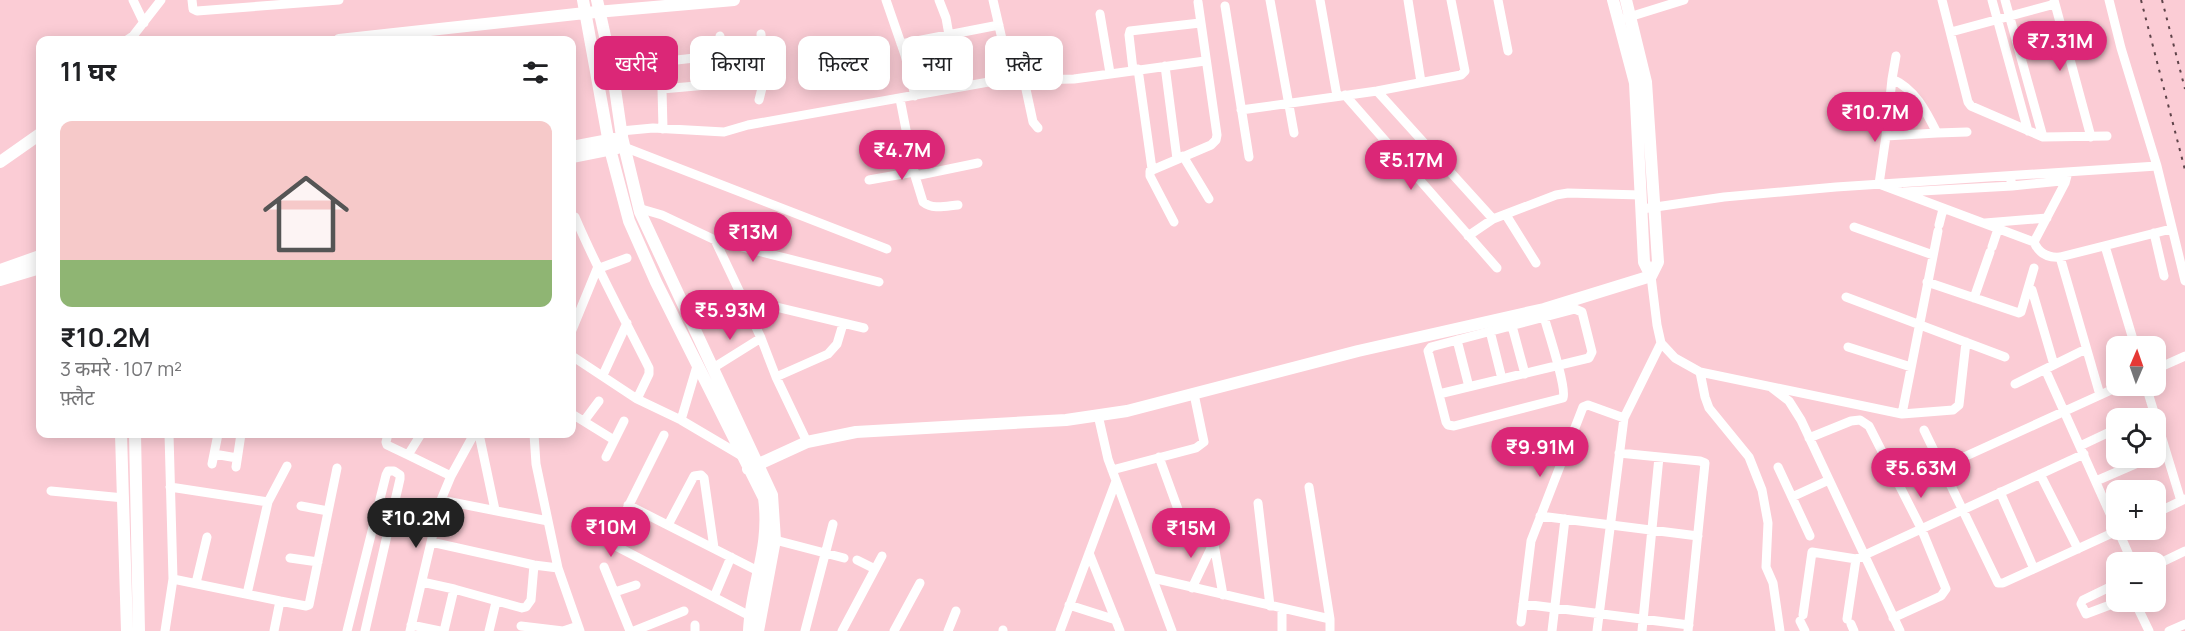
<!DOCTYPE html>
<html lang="hi">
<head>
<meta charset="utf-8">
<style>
	:root { --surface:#fff; --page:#f2f2f2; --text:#202124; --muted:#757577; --line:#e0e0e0; --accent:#db2777 }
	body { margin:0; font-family:Manrope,"Noto Sans Devanagari",sans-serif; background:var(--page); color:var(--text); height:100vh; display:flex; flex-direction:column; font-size:22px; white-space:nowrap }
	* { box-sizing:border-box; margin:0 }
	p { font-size:20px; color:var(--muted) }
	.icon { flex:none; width:33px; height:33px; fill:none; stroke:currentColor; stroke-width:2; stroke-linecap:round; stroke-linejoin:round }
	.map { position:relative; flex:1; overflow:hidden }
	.side { position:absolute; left:36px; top:36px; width:540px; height:402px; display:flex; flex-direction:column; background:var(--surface); border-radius:12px; box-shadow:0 3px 15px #0003 }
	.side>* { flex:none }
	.top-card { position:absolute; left:594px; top:36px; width:570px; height:54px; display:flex; gap:12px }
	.needle { width:39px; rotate:2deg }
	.fabs { position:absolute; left:2106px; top:336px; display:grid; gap:12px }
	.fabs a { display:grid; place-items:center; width:60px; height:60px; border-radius:12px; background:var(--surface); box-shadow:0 3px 15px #0003; font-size:30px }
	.price { position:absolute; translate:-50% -51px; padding:0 14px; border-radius:21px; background:var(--accent); color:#fff; font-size:20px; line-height:39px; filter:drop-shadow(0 2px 3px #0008) }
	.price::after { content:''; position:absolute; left:50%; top:36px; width:18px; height:14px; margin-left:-9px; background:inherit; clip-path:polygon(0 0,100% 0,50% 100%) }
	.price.selected { background:#222; color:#fff }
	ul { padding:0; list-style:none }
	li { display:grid; align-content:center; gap:12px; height:318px; padding:0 24px }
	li+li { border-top:2px solid var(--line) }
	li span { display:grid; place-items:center; height:186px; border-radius:12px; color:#555 }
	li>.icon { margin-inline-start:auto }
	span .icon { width:108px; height:108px; fill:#fffc; stroke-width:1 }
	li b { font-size:26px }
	h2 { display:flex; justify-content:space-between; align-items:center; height:72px; padding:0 24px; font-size:26px }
	.pill { padding:0 21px; border-radius:12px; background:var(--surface); box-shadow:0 3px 15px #0003; font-size:21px; line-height:54px }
	.pill.selected { background:var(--accent); color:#fff }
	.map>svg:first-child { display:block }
</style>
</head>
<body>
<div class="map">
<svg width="2185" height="631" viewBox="0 0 2185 631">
	<rect width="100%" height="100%" fill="#fbccd5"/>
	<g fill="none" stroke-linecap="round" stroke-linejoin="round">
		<path stroke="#fff" stroke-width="9" d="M133 0 144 23
			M192 0 193 9 197 11 339 0
			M886 0 905 55 915 96
			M939 0 946 18 949 35
			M993 0 1011 78
			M1270 0 1294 133
			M1320 0 1337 96
			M1408 0 1421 82
			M1498 0 1508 51
			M1942 0 1968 102 1971 106 2043 137 2107 136
			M1992 0 2028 131
			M2005 0 2043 137
			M2054 0 2091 137
			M2109 0 2121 48 2157 166 2185 281
			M1225 6 1249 157
			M1100 14 1110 73
			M1626 18 1684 0
			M1951 32 2055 4
			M720 36 721 55
			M127 40 133 36 161 0
			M901 44 999 25
			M1896 56 1892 79C1915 89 1926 111 1937 133L1967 132
			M1165 66 1177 159
			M1138 69 1152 169
			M1133 70 1129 35 1130 31 1200 23
			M596 72 659 62
			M1892 79 1886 136 1937 133
			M1024 80 1033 122 1038 128
			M724 83 721 55 659 62 662 89 764 80
			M662 89 663 129
			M1377 91 1493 219 1556 195 1568 193 1641 195
			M1345 95 1497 268
			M900 99 915 176 923 202C933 210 946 206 958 205
			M759 100 764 80 761 34
			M1241 110 1377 91 1461 75 1465 71 1451 0
			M621 131 653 128 724 132 748 125 1011 78 1024 80 1074 79 1205 61
			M1886 136 1879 184 2034 242C2039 254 2048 258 2060 257L2171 229
			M624 147 887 249
			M1183 156 1209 199
			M915 176 978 163
			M869 180 914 172
			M2011 181 2012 186 2061 181 2065 183 2068 172
			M1904 192 2012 186
			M638 208 662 215 715 240 879 282
			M1642 209 1724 197 1836 187 2157 166
			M1506 215 1536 263
			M1174 222 1150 176V171L1211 145 1216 140 1217 135 1198 2
			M1985 223 2047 218
			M1939 225 1943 209
			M1854 227 1933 255
			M2154 233 2164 276
			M1468 236 1493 219
			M715 240 743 299 864 328
			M2034 242 2065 183
			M2105 246 2135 346
			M1992 247 1998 229
			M2060 257 2100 395
			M1651 276 1657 325 1661 343 1675 358 1700 372 1902 414 1953 410 1959 405 1966 342
			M1927 282 2019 313 2021 312 2034 268
			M2032 290 2054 365
			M1846 297 2005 357
			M1974 298 1990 252
			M743 299 761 338 776 377 807 442
			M1512 326 1525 374
			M572 330 597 269 627 258
			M1490 331 1502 379
			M1457 340 1469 387
			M1848 347 1911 367
			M572 356 637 399 649 374V368C624 318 597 269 575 217
			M713 368 761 338
			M2045 369 2116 527
			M2156 369 2185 356
			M1700 372 1705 397 1709 408 1749 457 1762 490 1768 523 1766 567 1773 583 1780 631
			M603 375 627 323
			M776 377 828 354 837 344 843 324
			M2015 384 2086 349
			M2146 386 2181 501
			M1772 388 1789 401 1801 420 1900 631
			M1439 394 1589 358 1592 352 1582 312 1575 309 1431 347 1428 351 1446 422 1448 425 1454 426 1563 398C1567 388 1548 331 1544 317
			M637 399 681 420 742 456
			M572 414 614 440
			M1902 414 1938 231
			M1098 415 1108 459 1172 631
			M2139 418 2154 411
			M681 420 697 366
			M584 421 599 401
			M1924 430 1998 583H2003L2119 530
			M388 434 386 442 387 445 408 455
			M421 434 408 455 451 476 474 434
			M479 434 495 510
			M534 434 536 464 558 568 580 631
			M664 435 610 543 750 616
			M1809 438 1851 421 1860 420 1869 426 1921 528 1946 589 1941 596 1893 618
			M2080 446 2116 429
			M1619 453 1700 461 1705 463 1688 631
			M214 454 237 458
			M606 457 624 421
			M1159 457 1183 523
			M212 464 218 434
			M236 467 241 434
			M1778 467 1810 536
			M1942 467 2120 386
			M1112 470 1196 448 1204 442 1194 394
			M2040 474 2078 549
			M2096 481 2149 458
			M170 487 268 502
			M1309 487 1330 619V631
			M51 491 124 498
			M2000 492 2034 569
			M1792 497 1829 480
			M441 500 548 521
			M1258 503 1270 606
			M628 505 760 572
			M301 506 328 511
			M2156 513 2185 499
			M1540 516 1698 536
			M1210 522 1223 595
			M668 525 694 476 701 475 704 478 714 548
			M2118 530 2132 562
			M775 540 844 558
			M431 542 534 565 558 568
			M1089 553 1120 631
			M290 558 318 562
			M857 560 875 569
			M2156 565 2185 551
			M604 567 630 631
			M1153 578 1330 619
			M173 579 280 601
			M422 582 454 589 522 608 526 607 531 600 534 565
			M196 583 207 537
			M2116 584 2083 600 2081 604 2086 614 2118 602
			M1192 588 1214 542
			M615 592 636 585
			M247 594 268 502 287 466
			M714 597 731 557
			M2135 602 2149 631
			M1523 604 1689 625
			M1069 605 1116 620
			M1803 615 1812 552 1856 559 2084 454
			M1847 619 1856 559
			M1800 621 1805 631
			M1521 622 1531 541 1583 407 1588 405 1624 418
			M1851 624 1854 631
			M411 625 440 631
			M695 625V631
			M521 626 563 631 578 626
			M165 631 173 579 169 434
			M274 631 280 601 306 606 309 605 337 468
			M347 631 386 475 388 471H394L400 475V479L365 631
			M410 631 441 500 451 476
			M444 631 454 589
			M489 631 496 602
			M634 631 684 611
			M805 631 833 524
			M842 631 882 556
			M894 631 920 583
			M948 631 956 611
			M1003 631V630
			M1060 631 1116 481
			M1282 631V609
			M1552 631 1565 519
			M1597 631 1624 418 1661 343
			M1642 631 1659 457
			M2169 631 2185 624"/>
		<path stroke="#fff" stroke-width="12" d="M583 0 610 149 629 221 656 282 764 498C771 549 751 583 749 631
			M597 0 612 68 622 137 640 212 772 495 775 540 758 631
			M1613 0 1635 83 1644 262 1651 276
			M339 40 585 13 734 0
			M572 147 614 139
			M572 157 617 148
			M0 162 40 134
			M0 270 40 256
			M0 280 40 268
			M121 434 127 631
			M135 434 139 631
			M748 469 807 442 856 432 1066 420 1127 411 1358 351 1544 309 1651 276 1658 262 1646 82 1626 0"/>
		<path stroke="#5e4349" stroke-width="2" stroke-dasharray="3 6" stroke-linecap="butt" d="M2141 0 2185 170
			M2162 0 2185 89"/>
	</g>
</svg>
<div class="fabs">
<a><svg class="needle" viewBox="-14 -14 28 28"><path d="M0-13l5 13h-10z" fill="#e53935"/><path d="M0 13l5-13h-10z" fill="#757577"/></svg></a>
<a><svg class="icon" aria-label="locate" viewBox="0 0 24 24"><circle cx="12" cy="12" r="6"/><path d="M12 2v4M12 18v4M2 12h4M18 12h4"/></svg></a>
<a>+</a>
<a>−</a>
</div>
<b class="price" style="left:2060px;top:72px">₹7.31M</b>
<b class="price" style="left:1875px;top:143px">₹10.7M</b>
<b class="price" style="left:902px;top:181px">₹4.7M</b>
<b class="price" style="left:1411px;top:191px">₹5.17M</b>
<b class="price" style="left:753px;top:263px">₹13M</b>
<b class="price" style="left:730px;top:341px">₹5.93M</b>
<b class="price" style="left:1540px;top:478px">₹9.91M</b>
<b class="price" style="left:1921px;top:499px">₹5.63M</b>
<b class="price selected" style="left:416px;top:549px">₹10.2M</b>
<b class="price" style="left:611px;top:558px">₹10M</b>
<b class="price" style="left:1191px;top:559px">₹15M</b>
<div class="top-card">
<a class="pill selected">खरीदें</a>
<a class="pill">किराया</a>
<a class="pill">फ़िल्टर</a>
<a class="pill">नया</a>
<a class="pill">फ़्लैट</a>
</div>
<section class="side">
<h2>11 घर<svg class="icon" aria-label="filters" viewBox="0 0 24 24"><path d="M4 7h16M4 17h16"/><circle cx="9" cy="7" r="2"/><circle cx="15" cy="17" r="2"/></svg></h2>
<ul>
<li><span style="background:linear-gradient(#f6c9c9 75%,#8fb573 0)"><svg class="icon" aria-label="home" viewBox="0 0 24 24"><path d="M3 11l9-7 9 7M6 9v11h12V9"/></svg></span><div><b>₹10.2M</b><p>3 कमरे · 107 m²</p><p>फ़्लैट</p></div></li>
</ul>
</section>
</div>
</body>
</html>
